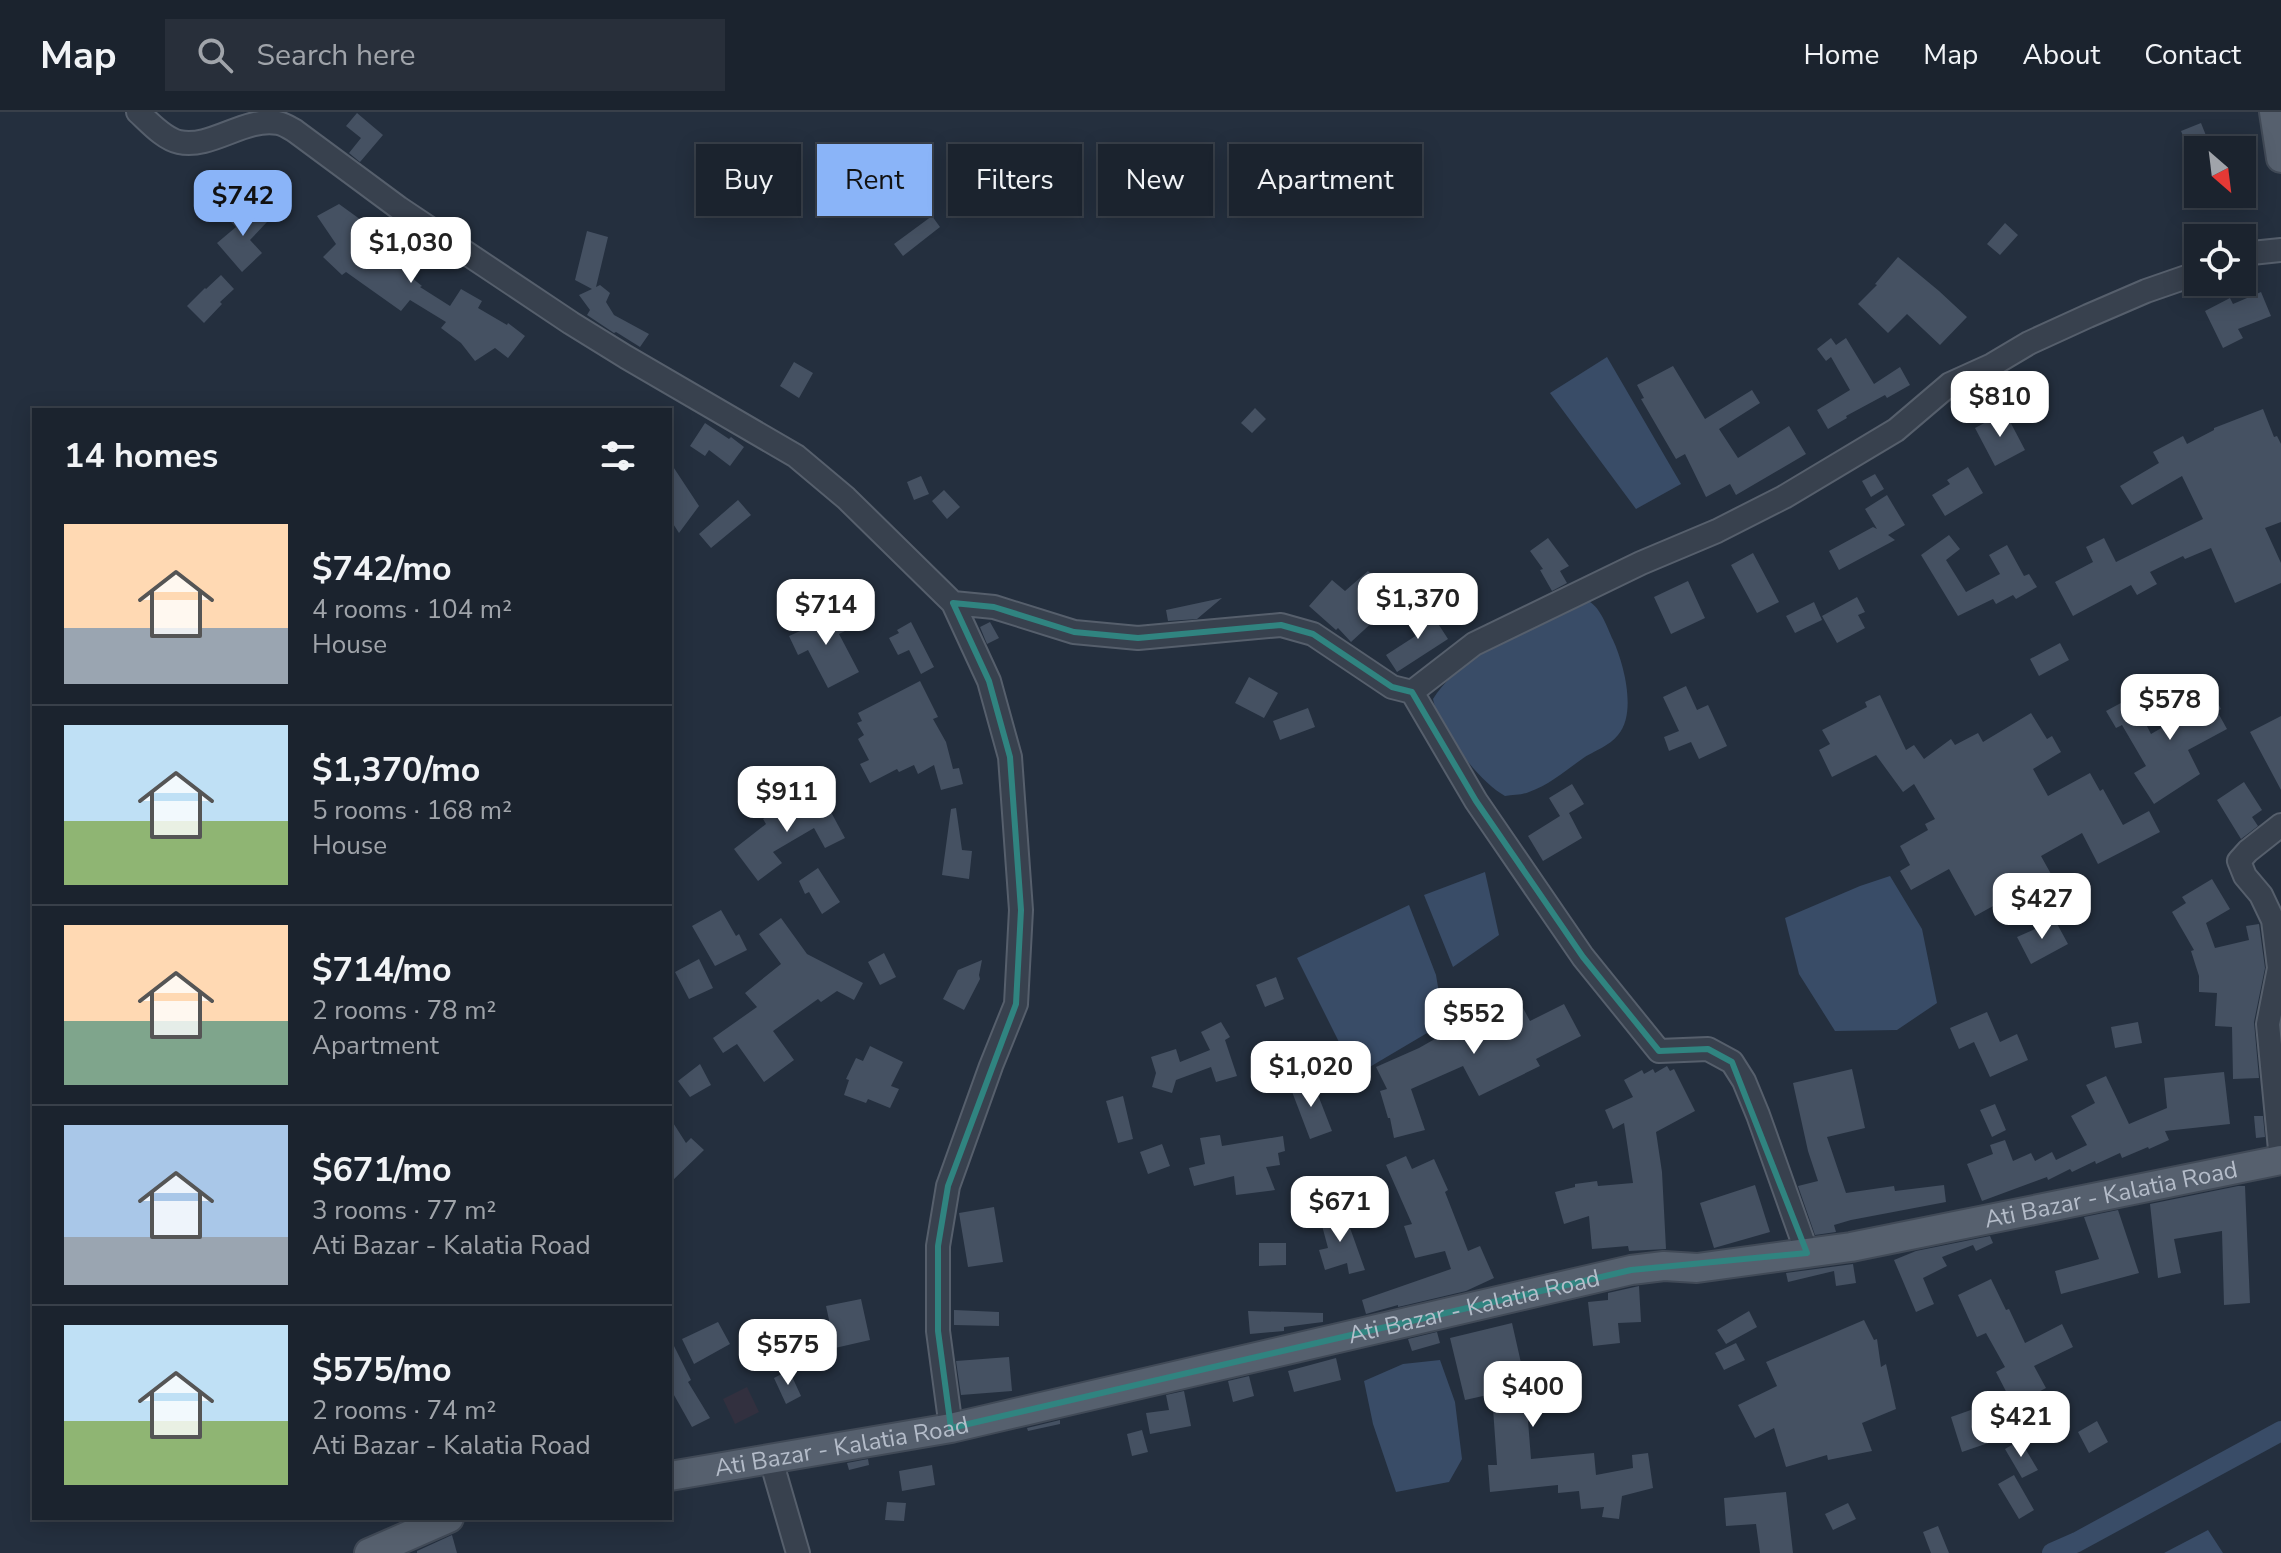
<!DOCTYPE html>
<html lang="en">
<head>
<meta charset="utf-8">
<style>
	:root { --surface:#1b232e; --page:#282f3a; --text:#f1f3f6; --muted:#a0a4aa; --line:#39404a; --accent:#8ab4f8 }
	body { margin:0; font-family:"Nunito Sans",sans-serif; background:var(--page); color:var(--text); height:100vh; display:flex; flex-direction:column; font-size:30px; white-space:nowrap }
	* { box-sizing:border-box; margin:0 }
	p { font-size:26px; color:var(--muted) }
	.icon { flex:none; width:44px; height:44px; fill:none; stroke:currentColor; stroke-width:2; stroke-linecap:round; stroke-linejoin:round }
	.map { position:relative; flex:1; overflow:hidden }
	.sheet { position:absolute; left:32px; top:296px; width:640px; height:1112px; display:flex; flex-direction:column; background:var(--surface); border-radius:0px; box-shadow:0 4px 20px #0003,0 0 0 2px var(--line) }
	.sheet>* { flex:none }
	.banner { position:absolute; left:696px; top:32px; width:760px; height:72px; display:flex; gap:16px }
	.needle { width:52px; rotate:152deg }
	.tools { position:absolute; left:2184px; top:24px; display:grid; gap:16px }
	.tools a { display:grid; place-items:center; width:72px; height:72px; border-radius:0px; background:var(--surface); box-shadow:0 4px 20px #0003,0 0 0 2px var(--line); font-size:40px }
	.price { position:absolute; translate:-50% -68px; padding:0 18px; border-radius:16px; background:#fff; color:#222; font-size:26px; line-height:52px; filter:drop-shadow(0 2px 4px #0008) }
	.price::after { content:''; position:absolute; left:50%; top:48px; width:24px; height:18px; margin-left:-12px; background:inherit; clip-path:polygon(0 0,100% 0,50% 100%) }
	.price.current { background:var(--accent); color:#111 }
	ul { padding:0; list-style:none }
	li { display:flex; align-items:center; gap:24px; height:200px; padding:0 32px }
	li+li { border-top:2px solid var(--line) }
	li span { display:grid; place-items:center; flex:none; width:224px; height:160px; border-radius:0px; color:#555 }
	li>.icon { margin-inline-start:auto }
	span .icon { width:96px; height:96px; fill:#fffc; stroke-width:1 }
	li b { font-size:34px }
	h2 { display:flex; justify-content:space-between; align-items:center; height:96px; padding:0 32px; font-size:34px }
	.tag { padding:0 28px; border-radius:0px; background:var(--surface); box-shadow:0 4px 20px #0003,0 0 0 2px var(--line); font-size:28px; line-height:72px }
	.tag.current { background:var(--accent); color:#111 }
	header { display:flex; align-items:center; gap:48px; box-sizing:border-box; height:112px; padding:0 40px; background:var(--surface); border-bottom:2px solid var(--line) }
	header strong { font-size:38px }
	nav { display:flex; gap:44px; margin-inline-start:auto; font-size:28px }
	.search { width:560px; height:72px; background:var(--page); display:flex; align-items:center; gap:20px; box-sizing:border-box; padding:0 28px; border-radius:0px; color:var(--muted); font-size:30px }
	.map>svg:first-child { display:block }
</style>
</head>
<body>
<header>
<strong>Map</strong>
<div class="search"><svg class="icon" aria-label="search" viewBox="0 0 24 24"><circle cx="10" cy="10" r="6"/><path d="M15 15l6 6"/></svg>Search here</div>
<nav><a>Home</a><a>Map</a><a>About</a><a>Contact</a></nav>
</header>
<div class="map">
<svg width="2281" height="1441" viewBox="0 0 2281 1441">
	<rect width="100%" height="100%" fill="#242f3e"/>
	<path fill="#32303f" d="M747 1275 759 1300 735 1312 723 1287Z"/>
	<path fill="#394c67" d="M1607 245 1681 372 1636 397 1550 281Z
		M1586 488C1600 493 1607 515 1613 528 1624 552 1637 601 1618 623 1610 634 1593 639 1582 647 1565 659 1549 673 1529 680 1522 683 1513 683 1505 684 1478 669 1439 617 1433 587 1464 538 1536 511 1586 488Z
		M1485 760 1499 823 1453 855 1424 783Z
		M1890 764 1922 817 1937 891 1897 918 1835 919 1799 862 1785 806 1860 774Z
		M1409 793 1436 863 1444 911 1368 956 1344 940 1297 846Z
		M1440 1248 1455 1290 1462 1347 1449 1370 1396 1380 1373 1312 1364 1269 1403 1252Z
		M2208 1418 2223 1441H2164Z"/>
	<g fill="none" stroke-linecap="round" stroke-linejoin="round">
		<path stroke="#394c67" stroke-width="20" d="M2052 1441 2077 1430 2281 1319"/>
	</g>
	<path fill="#455162" d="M357 1 383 23 360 50 349 41 361 26 346 14Z
		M2201 11 2207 26 2188 35 2181 19Z
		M247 92 267 110 250 128 262 141 242 160 217 131 236 115 231 110Z
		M339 92 379 121 376 125 410 148 402 158 422 174 420 175 450 194 461 177 482 189 478 196 507 213 508 211 525 224 508 246 495 236 475 249 461 231 441 216 446 210 410 188 401 199 346 160 342 163 323 145 336 132 317 104Z
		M932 104 940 115 903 144 894 132Z
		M2005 111 2018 123 2000 143 1987 132Z
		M587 119 608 125 596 175 600 173 610 181 606 190 614 203 649 222 640 235 616 220 614 221 587 203 590 198 579 183 592 177 575 168Z
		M1898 145 1939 179 1967 205 1940 233 1907 202 1888 221 1858 192 1877 173 1875 172Z
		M221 163 234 177 220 190 222 192 204 211 187 194 205 176 206 177Z
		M2261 180 2271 204 2238 217 2243 226 2223 236 2205 199 2230 186 2233 192Z
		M1831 226 1836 233 1846 226 1874 272 1900 255 1910 273 1887 286 1885 283 1846 304 1847 306 1828 317 1817 298 1850 278 1831 245 1826 249 1817 237Z
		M794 250 813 261 799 286 780 274Z
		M1673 254 1705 307 1752 278 1760 291 1719 317 1738 346 1789 314 1806 342 1736 383 1730 372 1706 385 1685 342 1676 347 1641 287 1644 286 1637 273Z
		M1255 296 1266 307 1252 321 1241 311Z
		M2263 297 2274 325 2277 324 2281 332V410L2265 416 2281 451V471L2235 491 2211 436 2185 447 2183 444 2150 460 2157 472 2137 483 2131 473 2073 504 2055 470 2093 450 2086 435 2104 426 2116 450 2203 407 2182 364 2132 393 2120 374 2159 351 2153 340 2183 324 2187 332 2214 318V316Z
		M2005 300 2025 338 1995 354 1975 316Z
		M705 311 729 327 731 325 744 335 730 354 709 338 705 344 690 334Z
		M670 350 699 394 679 421 670 407Z
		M1968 355 1983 381 1945 404 1932 383 1950 372 1947 368Z
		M1875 362 1884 377 1871 385 1862 369Z
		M921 364 929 382 914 388 907 370Z
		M944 378 960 395 947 407 932 389Z
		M1887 383 1905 413 1888 423 1895 428 1839 458 1829 439 1873 415 1877 417 1865 397Z
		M738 388 751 403 711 436 699 422Z
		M1949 423 1960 437 1946 448 1966 480 2000 462 1989 443 2007 433 2024 464 2029 462 2037 475 2016 487 2013 483 1996 492 1993 487 1958 504 1921 443Z
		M1548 426 1569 454 1560 459 1567 471 1552 479 1540 458 1543 457 1530 439Z
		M1753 441 1779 490 1757 501 1731 453Z
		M1368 459 1382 475 1363 491 1377 506 1351 530 1338 516 1336 518 1309 494 1332 468 1345 479Z
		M1688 469 1705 506 1671 522 1654 485Z
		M1857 485 1865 500 1858 503 1865 516 1837 531 1822 504Z
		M1222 486 1197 507 1168 509 1166 498Z
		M1814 490 1822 508 1795 521 1786 504Z
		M829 491 845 519 839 522 859 560 828 576 808 538 798 543 789 524 820 510 814 499Z
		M1424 496 1433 513 1437 510 1448 527 1397 560 1386 543 1417 523 1407 505Z
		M911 510 934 555 921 562 909 538 898 543 889 526 899 521 897 518Z
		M990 510 999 526 987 532 980 515Z
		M2060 531 2069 548 2039 564 2030 547Z
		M1249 565 1278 581 1264 606 1235 591Z
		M920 569 938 605 933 607 946 630 953 657 959 656 963 672 941 678 934 653 918 662 914 653 899 660 897 657 870 671 860 652 869 648 858 627 864 623 857 611 862 609 858 601Z
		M1686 574 1697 598 1708 593 1727 634 1699 647 1691 630 1669 639 1664 625 1679 619 1663 585Z
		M2209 575 2221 597 2217 599 2227 617 2188 638 2200 662 2154 692 2134 661 2146 654 2122 613 2116 616 2106 599 2132 585 2151 622 2182 604 2178 597 2194 588 2192 584Z
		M1880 583 1906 638 1914 633 1924 647 1951 627 1955 633 1978 621 1983 630 2031 601 2047 627 2052 624 2061 640 2033 657 2048 684 2090 661 2100 679 2103 677 2123 713 2149 699 2160 720 2098 752 2082 721 2041 744 2051 762 1975 804 1949 757 1911 778 1900 759 1910 753 1900 734 1928 718 1925 712 1935 707 1914 672 1903 680 1876 643 1832 665 1819 638 1830 632 1822 618 1867 595 1865 590Z
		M1308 596 1315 615 1280 628 1273 609Z
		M2281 604V678L2250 620Z
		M2244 670 2262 698 2252 705 2258 714 2241 727 2217 688Z
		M1572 672 1584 692 1569 701 1582 726 1543 749 1528 724 1560 704 1549 686Z
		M804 682 812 695 825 689 845 726 825 736 814 716 773 740 782 751 758 769 734 737 766 712 763 707Z
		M956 696 962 738 972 739 969 767 942 763 951 697Z
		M818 756 840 790 822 802 809 780 805 782 799 769Z
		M2212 767 2230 797 2206 811 2215 836 2249 828 2246 814 2259 812 2265 856 2254 910 2259 966 2233 967 2232 915 2215 914 2217 881 2199 880V864L2191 839 2194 838 2172 800 2186 791 2182 785Z
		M721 798 736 824 739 822 747 838 715 854 692 814Z
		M781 806 807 842 863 871 854 888 837 879 821 890 818 887 773 919 794 948 764 970 737 932 723 941 713 926 757 895 745 881 781 852 759 822Z
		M2055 808 2068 832 2031 852 2017 825Z
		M884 841 896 865 880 873 868 850Z
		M699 847 713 876 689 887 675 860Z
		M982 848 979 863 980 867 964 898 943 887 958 858Z
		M1276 865 1284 887 1265 895 1256 873Z
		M1516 883 1530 909 1564 892 1581 924 1536 947 1540 954 1479 984 1463 954 1411 977 1425 1018 1394 1026 1390 1006H1388L1380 979 1387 977 1376 955 1419 936 1463 911 1458 901 1474 893 1479 903Z
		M1987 900 2000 930 2017 922 2028 948 1990 965 1974 930 1959 937 1950 916Z
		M1221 910 1230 925 1225 928 1237 964 1216 970 1211 955 1176 968 1172 981 1152 975 1156 961 1151 945 1176 937 1180 950 1210 938 1201 920Z
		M2138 910 2142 931 2115 936 2111 915Z
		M870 934 903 950 891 974 899 977 890 996 868 987 866 991 844 983 849 968 846 967 856 946 863 949Z
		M700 952 711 973 690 985 678 969Z
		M1667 954 1670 959 1674 957 1695 999 1656 1020 1662 1060 1666 1137 1629 1139 1628 1134 1592 1137 1589 1104 1564 1112 1555 1080 1575 1075V1072L1597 1069 1598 1074 1633 1071 1624 1011 1613 1017 1605 998 1633 985 1624 968 1642 958 1644 962 1653 957 1655 961Z
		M1852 957 1865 1016 1827 1025 1846 1081 1894 1074 1895 1079 1944 1073 1946 1090 1851 1108 1834 1113 1836 1120 1815 1123 1798 1074 1818 1069 1808 1039 1793 971Z
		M2224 960 2230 1012 2165 1019 2169 1028 2149 1037 2148 1035 2122 1046 2120 1041 2096 1052 2095 1049 2072 1060 2070 1057 2048 1068 2047 1065 1982 1089 1967 1052 1993 1042 1990 1033 2005 1028 2013 1049 2031 1041 2035 1049 2052 1040 2056 1048 2087 1033 2071 1004 2095 991 2086 973 2106 964 2129 1012 2167 996 2164 966Z
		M1311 965 1332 1019 1310 1027 1291 977Z
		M1123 984 1133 1027 1118 1031 1106 989Z
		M1995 992 2006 1018 1992 1025 1980 998Z
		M2254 1004H2263L2265 1025 2256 1026Z
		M670 1006 686 1031 691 1026 704 1038 670 1071Z
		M1220 1023 1222 1034 1283 1024 1285 1039 1278 1041 1280 1053 1266 1055 1275 1078 1236 1083 1234 1064 1194 1074 1189 1056 1205 1052 1200 1026Z
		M1162 1032 1170 1054 1148 1062 1140 1040Z
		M1406 1044 1412 1057 1434 1047 1448 1078 1445 1080 1468 1139 1480 1134 1494 1166 1466 1179 1398 1195V1193L1366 1202 1362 1188 1451 1157 1445 1139 1415 1146 1404 1114 1412 1112 1386 1053Z
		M1755 1073 1770 1120 1714 1136 1700 1091Z
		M2238 1074H2245L2250 1191 2224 1193 2222 1119 2174 1127 2181 1161 2158 1166 2150 1092Z
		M994 1095 1003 1150 968 1155 959 1101Z
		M2118 1098 2139 1161 2061 1182 2055 1159 2099 1147 2084 1105Z
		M1344 1099 1365 1158 1349 1162 1347 1151 1325 1158 1319 1138 1328 1136 1320 1106Z
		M1990 1124 1993 1131 1976 1139 1973 1133 1942 1145 1947 1154 1923 1166 1934 1192 1916 1200 1894 1148 1916 1139Z
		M1259 1131H1286V1153L1259 1154Z
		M1853 1152 1856 1171 1836 1174 1834 1159 1788 1170 1786 1161Z
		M1991 1167 2006 1198 2009 1197 2025 1231 2062 1212 2073 1235 2034 1254 2046 1276 2013 1293 1996 1260 2005 1255 1986 1221 1977 1225 1958 1183Z
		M1639 1174 1641 1210 1618 1211 1620 1231 1593 1234 1588 1190 1608 1188V1181Z
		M861 1187 870 1228 835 1236 826 1194Z
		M954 1198 999 1200V1214L954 1213Z
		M1248 1199 1323 1201V1210L1284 1215V1219L1250 1222Z
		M1749 1199 1757 1215 1726 1232 1717 1218Z
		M1864 1208 1874 1228 1877 1227 1881 1255 1886 1252 1896 1297 1862 1311 1872 1339 1828 1348 1827 1343 1786 1355 1774 1316 1755 1326 1738 1293 1777 1274 1766 1250Z
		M718 1210 730 1232 694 1252 682 1227Z
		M1512 1211 1531 1295 1527 1296 1531 1347 1594 1341 1596 1363 1633 1356 1632 1343 1648 1341 1653 1376 1622 1384 1619 1407 1602 1405 1604 1395 1581 1397 1579 1379 1558 1381V1373L1490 1380 1488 1353H1497L1492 1282 1465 1288 1450 1226Z
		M1437 1220 1440 1231 1412 1239 1408 1227Z
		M670 1226 691 1268 688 1270 710 1306 692 1315 670 1276Z
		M1736 1231 1745 1248 1724 1258 1715 1241Z
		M1009 1245 1012 1279 961 1283 956 1249Z
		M1336 1246 1341 1268 1294 1280 1288 1259Z
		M789 1258 801 1284 786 1292 774 1266Z
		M1249 1264 1254 1284 1233 1290 1228 1269Z
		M1184 1279 1191 1314 1150 1322 1146 1301 1169 1298 1166 1283Z
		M1985 1293 1997 1328 1962 1340 1951 1305Z
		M1060 1308V1312L1028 1319 1027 1316Z
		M2097 1309 2108 1330 2089 1341 2078 1320Z
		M1142 1318 1148 1340 1132 1344 1127 1322Z
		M2020 1328 2038 1358 2022 1366 2005 1337Z
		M868 1347 869 1353 849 1358 847 1351Z
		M932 1353 935 1373 902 1379 899 1359Z
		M2014 1363 2034 1398 2019 1407 1998 1372Z
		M1786 1380 1793 1441H1760L1756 1412 1726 1414 1724 1386Z
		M887 1390 906 1391 904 1409 885 1408Z
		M1848 1391 1856 1407 1833 1418 1825 1402Z
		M1938 1414 1949 1441H1931L1923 1420Z
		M452 1423 457 1441H417V1439Z"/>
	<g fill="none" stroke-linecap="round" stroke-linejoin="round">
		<defs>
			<path id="minor" d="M138 0C149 10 164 27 179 30 212 37 244 5 278 11 284 12 290 16 295 19L399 96 571 211 626 245 796 344 846 386 953 491 989 569 1010 645 1021 798 1016 892 991 954 948 1074 938 1134V1219L951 1316
				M2242 142 2281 138
				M953 491 994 495 1074 520 1138 526 1281 513 1313 522 1392 575 1412 580 1474 532 1641 451 1717 419 1784 385 1896 318 1950 272 1992 253 2029 231 2088 204 2146 179 2198 161
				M1412 580 1476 689 1583 845 1659 939 1708 937 1732 950 1744 969 1758 1003 1807 1141
				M2281 1048 2268 912 2279 856 2273 808 2261 783 2245 764 2239 749 2248 739 2281 713
				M771 1348 798 1441"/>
			<g id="major">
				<path d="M2274 0 2281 46"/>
				<path id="s1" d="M670 1364 951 1316 1631 1158 1664 1154 1697 1156 1851 1135 2281 1048"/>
				<path d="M369 1441 449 1406"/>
			</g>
		</defs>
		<use href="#minor" stroke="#565f6c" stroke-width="26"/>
		<use href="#major" stroke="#414a57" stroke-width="32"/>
		<use href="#minor" stroke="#38414e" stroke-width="22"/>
		<use href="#major" stroke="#56606e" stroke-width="28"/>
	</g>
	<path fill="none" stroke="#308480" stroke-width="6" stroke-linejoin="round" d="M953 491 994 495 1074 520 1138 526 1281 513 1313 522 1392 575 1412 580 1476 689 1583 845 1659 939 1708 937 1732 950 1807 1141 1631 1158 951 1316 938 1219V1134L948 1074 1016 892 1021 798 1010 645 989 569Z"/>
	<g text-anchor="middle" stroke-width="8" stroke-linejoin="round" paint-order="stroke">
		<g font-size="24" fill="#b4bcc9" stroke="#1d2633">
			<text dy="8" stroke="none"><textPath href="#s1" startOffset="1470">Ati Bazar - Kalatia Road</textPath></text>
			<text dy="8" stroke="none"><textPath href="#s1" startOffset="822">Ati Bazar - Kalatia Road</textPath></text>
			<text dy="8" stroke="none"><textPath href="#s1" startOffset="174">Ati Bazar - Kalatia Road</textPath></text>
		</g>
	</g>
</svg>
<div class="tools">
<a><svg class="needle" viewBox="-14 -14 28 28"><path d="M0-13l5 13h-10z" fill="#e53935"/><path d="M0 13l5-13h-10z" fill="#a0a4aa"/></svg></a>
<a><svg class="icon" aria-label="locate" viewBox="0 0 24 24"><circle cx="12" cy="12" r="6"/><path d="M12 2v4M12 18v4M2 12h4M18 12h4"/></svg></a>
</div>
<b class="price current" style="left:243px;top:126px">$742</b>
<b class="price" style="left:411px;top:173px">$1,030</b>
<b class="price" style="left:2000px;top:327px">$810</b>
<b class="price" style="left:1418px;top:529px">$1,370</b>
<b class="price" style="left:826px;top:535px">$714</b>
<b class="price" style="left:2170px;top:630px">$578</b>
<b class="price" style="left:787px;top:722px">$911</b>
<b class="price" style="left:2042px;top:829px">$427</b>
<b class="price" style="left:1474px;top:944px">$552</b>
<b class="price" style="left:1311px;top:997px">$1,020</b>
<b class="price" style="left:1340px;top:1132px">$671</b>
<b class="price" style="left:788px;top:1275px">$575</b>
<b class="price" style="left:1533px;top:1317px">$400</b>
<b class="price" style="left:2021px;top:1347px">$421</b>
<div class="banner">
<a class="tag">Buy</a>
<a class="tag current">Rent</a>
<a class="tag">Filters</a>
<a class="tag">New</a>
<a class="tag">Apartment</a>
</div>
<section class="sheet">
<h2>14 homes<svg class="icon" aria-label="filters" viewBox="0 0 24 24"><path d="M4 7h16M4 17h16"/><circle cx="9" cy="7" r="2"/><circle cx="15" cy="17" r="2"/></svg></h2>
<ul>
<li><span style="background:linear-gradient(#ffd9b3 65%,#9aa5b1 0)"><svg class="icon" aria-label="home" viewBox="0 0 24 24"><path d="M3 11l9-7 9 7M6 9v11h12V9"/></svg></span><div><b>$742/mo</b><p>4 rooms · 104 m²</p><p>House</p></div></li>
<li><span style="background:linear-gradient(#bfe0f5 60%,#8fb573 0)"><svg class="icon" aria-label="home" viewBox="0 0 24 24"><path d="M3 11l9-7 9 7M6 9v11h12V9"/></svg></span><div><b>$1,370/mo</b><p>5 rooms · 168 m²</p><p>House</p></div></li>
<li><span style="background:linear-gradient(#ffd9b3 60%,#7fa58c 0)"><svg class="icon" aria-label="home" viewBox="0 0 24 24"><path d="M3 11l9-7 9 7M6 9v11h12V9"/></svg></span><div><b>$714/mo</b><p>2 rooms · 78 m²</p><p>Apartment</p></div></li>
<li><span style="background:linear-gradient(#a9c7e8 70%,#9aa5b1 0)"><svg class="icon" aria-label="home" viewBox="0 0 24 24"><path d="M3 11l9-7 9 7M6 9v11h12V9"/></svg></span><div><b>$671/mo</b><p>3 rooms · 77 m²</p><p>Ati Bazar - Kalatia Road</p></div></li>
<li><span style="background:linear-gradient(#bfe0f5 60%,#8fb573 0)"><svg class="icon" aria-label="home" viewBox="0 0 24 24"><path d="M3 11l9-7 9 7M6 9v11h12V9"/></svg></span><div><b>$575/mo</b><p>2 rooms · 74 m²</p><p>Ati Bazar - Kalatia Road</p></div></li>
</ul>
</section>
</div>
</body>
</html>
